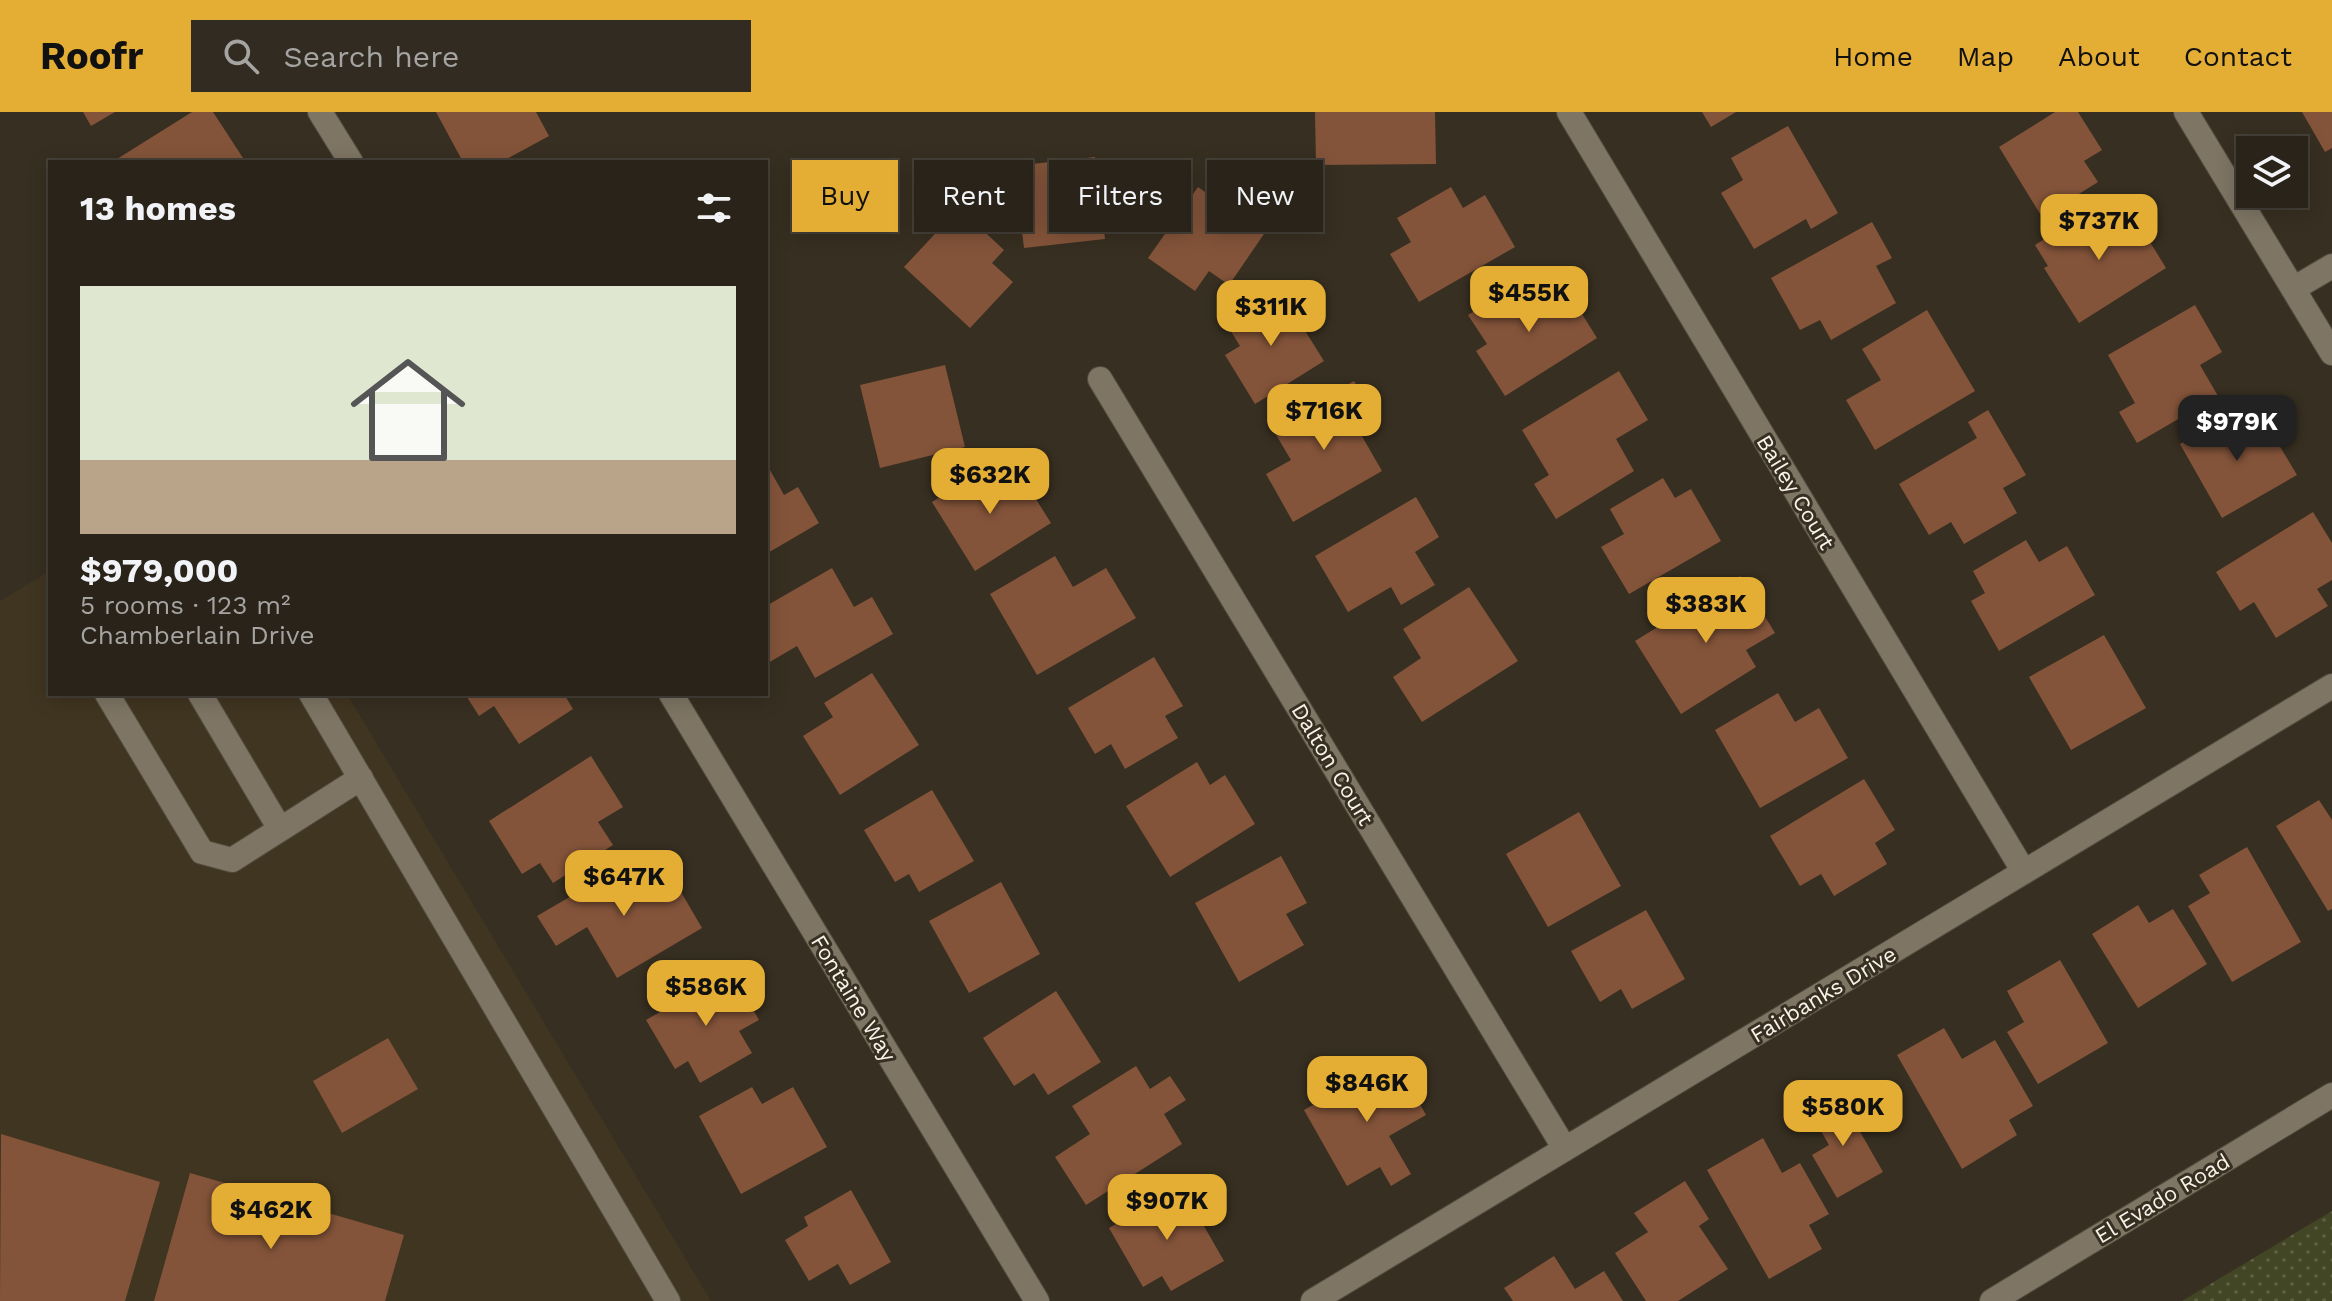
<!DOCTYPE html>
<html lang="en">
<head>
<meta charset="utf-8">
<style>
	:root { --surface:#292319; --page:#312b22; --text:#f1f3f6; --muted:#a5a4a2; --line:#454038; --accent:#e4ae35 }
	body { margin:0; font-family:"Work Sans",sans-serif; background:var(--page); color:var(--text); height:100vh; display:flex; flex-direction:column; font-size:30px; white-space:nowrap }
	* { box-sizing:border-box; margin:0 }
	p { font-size:26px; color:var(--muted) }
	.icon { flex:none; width:44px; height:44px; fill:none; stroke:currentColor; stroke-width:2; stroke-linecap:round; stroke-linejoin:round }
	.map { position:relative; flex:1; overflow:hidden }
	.side { position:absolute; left:48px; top:48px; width:720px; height:536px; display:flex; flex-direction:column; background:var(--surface); border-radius:0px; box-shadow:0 4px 20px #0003,0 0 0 2px var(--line) }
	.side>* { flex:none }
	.guide { position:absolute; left:792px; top:48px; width:760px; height:72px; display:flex; gap:16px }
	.fabs { position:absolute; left:2236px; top:24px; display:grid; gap:16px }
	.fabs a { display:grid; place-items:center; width:72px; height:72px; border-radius:0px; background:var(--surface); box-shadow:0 4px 20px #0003,0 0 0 2px var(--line); font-size:40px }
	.price { position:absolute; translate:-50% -68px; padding:0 18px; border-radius:16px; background:var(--accent); color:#111; font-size:26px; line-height:52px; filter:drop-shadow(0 2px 4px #0008) }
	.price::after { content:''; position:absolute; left:50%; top:48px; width:24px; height:18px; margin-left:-12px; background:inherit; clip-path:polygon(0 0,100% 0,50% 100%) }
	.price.selected { background:#222; color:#fff }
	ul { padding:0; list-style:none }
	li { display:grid; align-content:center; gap:16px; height:424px; padding:0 32px }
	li+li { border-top:2px solid var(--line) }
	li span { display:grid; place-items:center; height:248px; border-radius:0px; color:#555 }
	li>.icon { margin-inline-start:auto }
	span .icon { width:144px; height:144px; fill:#fffc; stroke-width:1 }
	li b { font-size:34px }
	h2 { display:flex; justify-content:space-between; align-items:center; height:96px; padding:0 32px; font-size:34px }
	.chip { padding:0 28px; border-radius:0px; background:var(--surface); box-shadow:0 4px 20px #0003,0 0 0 2px var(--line); font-size:28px; line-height:72px }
	.chip.selected { background:var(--accent); color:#111 }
	header { display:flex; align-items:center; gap:48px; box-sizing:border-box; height:112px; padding:0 40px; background:var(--accent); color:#111 }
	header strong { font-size:38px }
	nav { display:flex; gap:44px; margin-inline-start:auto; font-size:28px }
	.search { width:560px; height:72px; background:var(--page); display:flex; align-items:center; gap:20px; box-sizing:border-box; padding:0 28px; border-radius:0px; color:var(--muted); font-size:30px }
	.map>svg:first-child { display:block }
</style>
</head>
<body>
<header>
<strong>Roofr</strong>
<div class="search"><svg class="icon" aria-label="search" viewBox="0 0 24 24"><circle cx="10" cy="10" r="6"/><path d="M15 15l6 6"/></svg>Search here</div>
<nav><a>Home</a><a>Map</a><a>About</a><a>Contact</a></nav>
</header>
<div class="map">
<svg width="2332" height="1189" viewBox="0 0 2332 1189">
	<defs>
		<pattern id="grass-dots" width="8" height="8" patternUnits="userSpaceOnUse" patternTransform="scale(2)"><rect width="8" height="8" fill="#424624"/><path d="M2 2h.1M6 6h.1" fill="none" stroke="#5e6144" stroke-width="1.8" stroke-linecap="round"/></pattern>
	</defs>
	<rect width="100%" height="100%" fill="#372f21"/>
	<path fill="#403520" d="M50 459V582H347L711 1189H0V489Z"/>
	<path fill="url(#grass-dots)" d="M2332 1099V1189H2182Z"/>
	<path fill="#84543a" d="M83 0H115L91 14Z
		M192 0H213L245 49 119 50 117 47Z
		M436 0H536L549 24 501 50H463Z
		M1315 0H1435L1436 52 1316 53Z
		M1702 0H1736L1711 15Z
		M2055 0H2078L2102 38 2084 49 2098 70 2042 105 1999 35Z
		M2302 0H2332V36L2325 40Z
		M1788 14 1838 101 1811 117 1806 107 1754 137 1721 81 1743 68 1731 46Z
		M1095 45 1105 127 1024 136 1014 54Z
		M1198 75 1264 122 1229 173 1209 159 1195 179 1148 146Z
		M1451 75 1463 96 1485 83 1515 135 1419 190 1390 142 1411 130 1397 106Z
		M959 96 1004 138 992 151 1013 170 970 216 904 155Z
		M2131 99 2166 156 2079 211 2044 156 2048 154 2035 133 2086 101 2098 120Z
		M1872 110 1892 146 1876 154 1896 191 1831 228 1820 208 1800 218 1771 166Z
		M1562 170 1597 226 1505 284 1476 239 1487 232 1468 203 1519 171 1531 190Z
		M1280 179 1324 249 1255 292 1225 243 1240 234 1227 213Z
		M2195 193 2222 240 2200 253 2218 284 2137 331 2119 300 2135 291 2108 243Z
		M1927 198 1975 279 1875 338 1846 288 1881 268 1862 237Z
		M945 253 965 335 880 356 860 273Z
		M1619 259 1648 308 1616 327 1634 359 1556 407 1534 372 1549 363 1522 318Z
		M1354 269 1377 309 1359 319 1382 359 1293 410 1266 362 1291 348 1272 316Z
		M1988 298 2026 363 2003 376 2017 401 1964 432 1951 410 1929 423 1899 372 1977 326 1968 310Z
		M2238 299 2249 320 2266 311 2297 363 2222 406 2180 332Z
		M766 351 784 383 798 375 819 411 766 442Z
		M992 352 1006 375 1022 365 1051 411 975 459 932 390Z
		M1663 366 1675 386 1691 377 1721 429 1629 482 1601 435 1624 422 1610 397Z
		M1416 385 1439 425 1415 440 1435 473 1401 493 1391 475 1348 500 1315 444Z
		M2313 400 2332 431V468L2317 477 2328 494 2276 526 2254 490 2240 499 2216 460Z
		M2026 428 2039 450 2067 434 2095 483 1999 539 1971 489 1985 481 1973 459Z
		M1055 444 1073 475 1106 456 1136 506 1037 563 990 482Z
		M832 456 854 495 872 485 893 522 815 566 797 534 768 551 766 494Z
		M1740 464 1775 521 1746 538 1756 555 1681 602 1635 529Z
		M1469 475 1518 549 1422 610 1393 565 1421 546 1403 517Z
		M2104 523 2146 596 2071 638 2029 565Z
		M1154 545 1183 594 1165 604 1178 626 1125 657 1111 632 1095 642 1068 596Z
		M872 561 919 633 840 683 803 624 833 605 824 591Z
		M1778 581 1795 610 1819 596 1848 646 1760 696 1715 618Z
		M465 582H564L573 597 519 632 494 594 479 604Z
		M591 644 623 695 598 710 613 733 553 771 540 751 522 762 489 709Z
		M1197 650 1210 673 1225 663 1255 712 1170 765 1126 694Z
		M1864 667 1895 718 1875 731 1887 752 1834 784 1821 762 1800 774 1770 724Z
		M932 678 974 749 919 780 909 762 895 770 864 718Z
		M2319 688 2332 708V797L2328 799 2276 714Z
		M1579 700 1621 774 1548 815 1506 742Z
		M2247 735 2301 830 2232 870 2188 794 2210 781 2199 763Z
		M1281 744 1307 791 1286 802 1304 833 1239 870 1195 791Z
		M633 748 653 780 674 768 702 816 617 866 587 815 556 834 537 804Z
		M1001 770 1040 842 969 881 929 809Z
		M2138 793 2149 811 2173 797 2207 852 2138 896 2092 822Z
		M1646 798 1685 867 1632 897 1621 877 1600 890 1571 839Z
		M2060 848 2108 931 2038 972 2007 920 2024 910 2007 879Z
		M731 859 759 908 739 919 752 941 700 971 688 949 675 957 646 908Z
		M1056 879 1101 950 1048 983 1034 961 1014 974 983 926Z
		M1944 916 1962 947 1995 928 2033 994 2009 1008 2017 1023 1962 1057 1897 943Z
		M388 926 418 977 342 1021 313 969Z
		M1395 947 1426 1003 1389 1024 1411 1062 1391 1074 1380 1055 1347 1074 1304 998Z
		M1136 954 1150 977 1170 964 1186 988 1164 1002 1182 1032 1086 1093 1055 1045 1090 1022 1072 994Z
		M752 975 762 992 793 975 827 1035 741 1082 699 1004Z
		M1838 981 1883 1060 1837 1086 1812 1043 1829 1033 1809 998Z
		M1 1022 160 1070 125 1189H0Z
		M1763 1026 1782 1061 1800 1051 1829 1102 1809 1113 1822 1137 1769 1167 1707 1058Z
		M190 1061 404 1123 385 1189H154Z
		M1685 1069 1709 1107 1699 1114 1728 1157 1678 1189H1646L1615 1141 1648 1120 1634 1101Z
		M1181 1074 1224 1149 1171 1179 1162 1164 1143 1175 1109 1116Z
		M851 1078 891 1150 850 1173 838 1152 809 1169 785 1128 808 1114 804 1105Z
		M1554 1144 1575 1177 1604 1159 1623 1189H1513L1504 1176Z"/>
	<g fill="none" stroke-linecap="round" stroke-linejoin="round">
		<defs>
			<path id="minor" d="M320 0 351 50
				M1569 0 2024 760
				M2186 0 2332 241
				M2293 177 2332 154
				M1100 267 1565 1037
				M107 582 202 740 232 748 361 666
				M200 582 280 717
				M311 582 668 1189
				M671 582 1037 1189
				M1313 1189 2332 574
				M1992 1189 2332 983"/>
		</defs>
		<use href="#minor" stroke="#534c3f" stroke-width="26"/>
		<use href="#minor" stroke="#7e7564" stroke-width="24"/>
	</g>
	<g text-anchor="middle" stroke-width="6" stroke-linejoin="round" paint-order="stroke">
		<g font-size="22" fill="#f8f2e9" stroke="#372f21">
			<text transform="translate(1796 380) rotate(59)" y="8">Bailey Court</text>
			<text transform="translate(1333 652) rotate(59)" y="8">Dalton Court</text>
			<text transform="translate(1823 882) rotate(-31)" y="8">Fairbanks Drive</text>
			<text transform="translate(854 886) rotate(59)" y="8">Fontaine Way</text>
			<text transform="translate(2162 1086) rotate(-31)" y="8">El Evado Road</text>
		</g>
	</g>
</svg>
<div class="fabs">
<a><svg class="icon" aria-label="layers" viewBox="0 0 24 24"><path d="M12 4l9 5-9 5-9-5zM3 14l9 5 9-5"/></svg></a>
</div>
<b class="price" style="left:2099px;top:150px">$737K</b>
<b class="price" style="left:1529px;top:222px">$455K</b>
<b class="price" style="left:1271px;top:236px">$311K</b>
<b class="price" style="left:1324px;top:340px">$716K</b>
<b class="price selected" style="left:2237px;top:351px">$979K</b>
<b class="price" style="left:990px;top:404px">$632K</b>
<b class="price" style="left:1706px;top:533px">$383K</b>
<b class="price" style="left:624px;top:806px">$647K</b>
<b class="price" style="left:706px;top:916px">$586K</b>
<b class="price" style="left:1367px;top:1012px">$846K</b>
<b class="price" style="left:1843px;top:1036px">$580K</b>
<b class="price" style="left:1167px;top:1130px">$907K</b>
<b class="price" style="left:271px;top:1139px">$462K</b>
<div class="guide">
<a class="chip selected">Buy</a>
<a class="chip">Rent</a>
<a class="chip">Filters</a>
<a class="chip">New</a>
</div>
<section class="side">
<h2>13 homes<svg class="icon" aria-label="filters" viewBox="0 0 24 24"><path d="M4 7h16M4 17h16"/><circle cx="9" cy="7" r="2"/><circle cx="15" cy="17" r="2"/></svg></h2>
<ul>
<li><span style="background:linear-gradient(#dfe7d0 70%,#b9a48a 0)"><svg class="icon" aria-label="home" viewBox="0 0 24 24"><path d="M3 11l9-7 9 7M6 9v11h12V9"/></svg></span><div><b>$979,000</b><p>5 rooms · 123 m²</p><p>Chamberlain Drive</p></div></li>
</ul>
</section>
</div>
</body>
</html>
